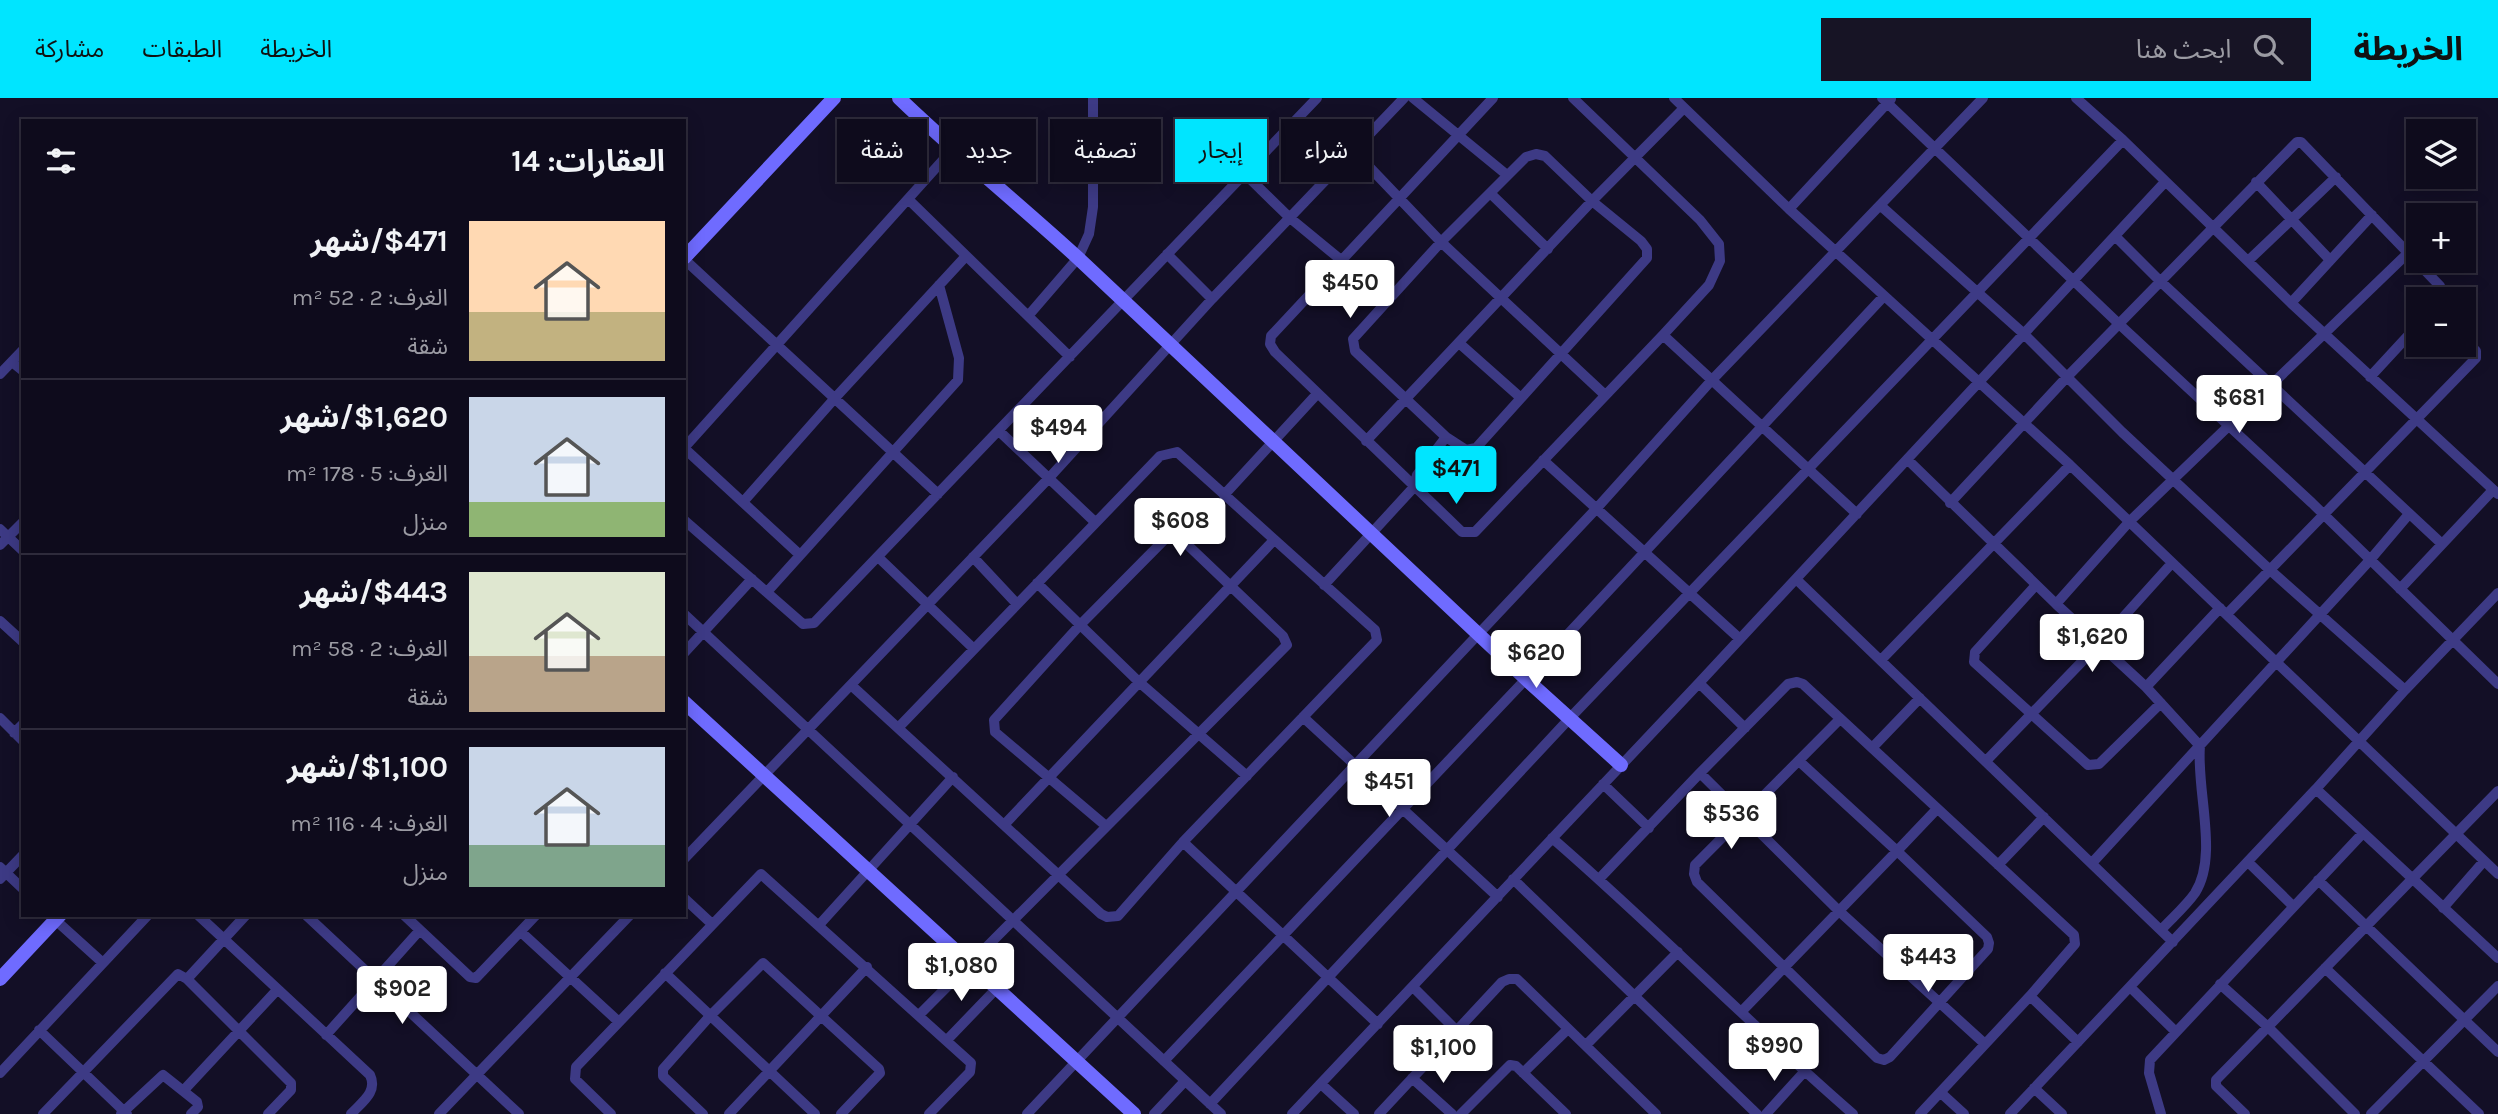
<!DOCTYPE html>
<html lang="ar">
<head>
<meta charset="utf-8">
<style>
	:root { --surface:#0e0b1c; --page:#171425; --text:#f1f3f6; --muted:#9b9ba3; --line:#2e2b3b; --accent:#00e5ff }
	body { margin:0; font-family:Karla,"Noto Sans Arabic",sans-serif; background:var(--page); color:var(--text); direction:rtl; height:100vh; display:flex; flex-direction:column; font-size:26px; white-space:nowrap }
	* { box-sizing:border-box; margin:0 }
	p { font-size:23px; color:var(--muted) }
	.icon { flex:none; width:38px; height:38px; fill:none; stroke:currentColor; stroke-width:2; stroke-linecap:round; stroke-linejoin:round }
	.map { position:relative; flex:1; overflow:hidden; direction:ltr }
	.sheet { position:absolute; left:21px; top:21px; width:665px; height:798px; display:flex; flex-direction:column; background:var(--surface); border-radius:0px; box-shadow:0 4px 18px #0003,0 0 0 2px var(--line); direction:rtl }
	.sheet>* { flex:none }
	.banner { position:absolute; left:707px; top:21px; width:665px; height:63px; direction:rtl; display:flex; gap:14px }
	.buttons { position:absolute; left:2406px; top:21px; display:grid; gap:14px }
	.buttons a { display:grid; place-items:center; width:70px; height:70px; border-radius:0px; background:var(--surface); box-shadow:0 4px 18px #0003,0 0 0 2px var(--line); font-size:35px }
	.price { position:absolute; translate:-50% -60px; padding:0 16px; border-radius:7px; background:#fff; color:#222; font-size:23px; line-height:46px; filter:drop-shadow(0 2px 4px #0008) }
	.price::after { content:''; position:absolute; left:50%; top:42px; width:21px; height:16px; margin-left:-10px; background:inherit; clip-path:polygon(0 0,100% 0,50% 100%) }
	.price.current { background:var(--accent); color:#111 }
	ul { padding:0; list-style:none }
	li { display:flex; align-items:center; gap:21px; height:175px; padding:0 21px }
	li+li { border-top:2px solid var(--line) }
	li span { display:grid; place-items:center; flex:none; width:196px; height:140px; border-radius:0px; color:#555 }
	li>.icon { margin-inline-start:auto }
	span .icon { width:84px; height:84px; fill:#fffc; stroke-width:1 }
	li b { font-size:30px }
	h2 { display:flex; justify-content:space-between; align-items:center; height:84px; padding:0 21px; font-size:30px }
	.chip { padding:0 24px; border-radius:0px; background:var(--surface); box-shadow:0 4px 18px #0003,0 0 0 2px var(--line); font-size:24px; line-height:63px }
	.chip.current { background:var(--accent); color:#111 }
	header { display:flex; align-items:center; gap:42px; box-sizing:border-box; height:98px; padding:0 35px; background:var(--accent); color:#111 }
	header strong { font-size:33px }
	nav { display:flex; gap:38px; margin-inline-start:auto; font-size:24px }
	.search { width:490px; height:63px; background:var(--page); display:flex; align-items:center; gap:18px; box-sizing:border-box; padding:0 24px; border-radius:0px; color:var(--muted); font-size:26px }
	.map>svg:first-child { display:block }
</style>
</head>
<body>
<header>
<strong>الخريطة</strong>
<div class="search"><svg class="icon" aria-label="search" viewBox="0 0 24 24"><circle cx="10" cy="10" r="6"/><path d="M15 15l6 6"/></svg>ابحث هنا</div>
<nav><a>الخريطة</a><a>الطبقات</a><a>مشاركة</a></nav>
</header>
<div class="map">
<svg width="2498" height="1016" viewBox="0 0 2498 1016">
	<rect width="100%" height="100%" fill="#130f26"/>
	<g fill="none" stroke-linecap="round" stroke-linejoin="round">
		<path stroke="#3d3a85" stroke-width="10" d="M1413 0 1507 77
			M1493 0 1271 238 1270 246 1275 254 1462 434H1475L1663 237 1709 187 1720 163 1719 146 1700 122 1573 0
			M1674 0 1789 111 2070 367 2498 776
			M1882 0 2119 226 2312 405 2498 586
			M2076 0 2123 42 2291 205 2498 396
			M1355 54 1441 144 1605 297
			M1536 56 1545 58 1592 103 1641 143 1647 151V160L1476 350 1466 352 1446 339 1355 253 1353 241 1441 144 1526 59Z
			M1245 76 1290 120 1341 162
			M2256 84 2330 162
			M1490 95 1548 151
			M908 101 1070 259
			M1881 108 2024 236 2122 334 2270 472 2405 592
			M1789 111 1891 1
			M2115 138 2160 183 2442 446
			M1167 156 1212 201
			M684 161 938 396
			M2248 163 2336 79
			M2291 205 2372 117
			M1028 218 1078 160 1089 136 1093 109V0
			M1663 237 1857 416
			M1459 245 1521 300
			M12 264 23 273
			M0 276 23 252
			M2370 279 2418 227
			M999 333 1095 424
			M1366 343 1592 103 1684 10
			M684 350 952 52
			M684 350 800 457
			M1543 362 1740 541
			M1908 362 2056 506 2146 589 2200 648C2196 692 2219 758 2195 795 2186 808 2172 820 2161 832
			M1224 397 1317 296
			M743 404 835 300 966 158
			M1950 405 2066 280 2297 44H2301L2440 188 2438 201
			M684 422 803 526 814 525 1317 0
			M0 431 23 453
			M0 447 23 424
			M878 459 974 551
			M973 459 1017 506
			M1796 481 2173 844
			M1037 485 1139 584 1247 678
			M1324 487 1414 389 1417 377 1446 339
			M2036 487 1975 554 1974 564 2088 667 2099 666 2161 605
			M2400 491 2493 392
			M767 494 958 282 959 260 939 187
			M2056 506 2129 424 2408 155
			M684 516 1221 1016
			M2227 516 2476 260V253L2464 242
			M0 523 23 544
			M684 555 752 481
			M1881 562 2070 367
			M1699 585 1745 630
			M851 587 1101 816 1107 819 1118 818 1183 744 1377 542 1375 532 1177 354 1160 358 898 630
			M2146 589 2220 510
			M1303 619 1498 799
			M0 620 23 643
			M14 635 23 626
			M1872 650 1920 600
			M1799 663 1897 753 1936 712
			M1986 663 2099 546 2172 465
			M1700 675 1839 813 1985 946
			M1603 686 1649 730
			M2316 691 2498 860
			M1004 727 1274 442
			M1552 740C1655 829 1750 927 1853 1016
			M1183 744 1378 926
			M684 761 1049 380 1212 201 1404 0
			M2248 764 2293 808
			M2092 765 2370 462 2409 416
			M1998 767 2044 719
			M0 769 23 791
			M0 781 23 757
			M1513 781 1757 1016
			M1599 781 1700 675 1788 586 1797 584 1803 586 2074 837 2075 846 2030 898 1920 1016
			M2318 782 2498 954
			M684 800 712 826
			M2443 810 2484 763
			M198 817 370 977C378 994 362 1004 351 1016
			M306 817 519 1016
			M404 817 470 879 476 880 536 817
			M51 818 103 865
			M819 827 953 679
			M521 834 619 924
			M2325 870 2479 1016
			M665 875 815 1016
			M187 881 246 817
			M2220 886 2268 929 2355 1016
			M1413 889 1457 933
			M2130 889 2176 934
			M2030 898 2078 944
			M1742 913 1897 753 1987 839 1989 845 1988 851 1890 959 1884 962 1877 960 1697 784 1694 776 1695 767 1840 621
			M919 917 1287 547 1283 538 1173 433 1080 527 994 622 995 634 1106 728
			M39 932 127 1016
			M326 937 420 832
			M947 942 997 890
			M1586 947 1678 854
			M1164 963 1526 581 1884 198
			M0 975 148 817
			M1523 975 1568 931
			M1412 980 1452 1016
			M1321 986 1354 1016
			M2034 990 2062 1016
			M184 992 277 892
			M1941 995 1964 1016
			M1210 1006 1569 621 2123 42
			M43 1016 178 876 187 881 291 985V992L268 1016
			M121 1016 163 977 197 1004 198 1009 191 1016
			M439 1016 630 817
			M611 1016 575 981 576 969 761 776 971 965 970 974 929 1016
			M703 1016 663 978V971L710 918 763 865 879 971 880 975 841 1016
			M729 1016 867 869
			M1027 1016 1596 411 1711 283 1983 0
			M1154 1016 1185 983
			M1292 1016 1699 585 2165 84
			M1379 1016 1502 884 1509 881H1517L1656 1016
			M1461 1016 1510 967 1516 968 1566 1016
			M1766 1016 1804 974
			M2010 1016 2316 691 2405 592 2498 495
			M2161 1016 2149 975 2150 962 2363 735
			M2245 1016 2216 988V982L2498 693
			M2371 1016 2498 888"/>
		<path stroke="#6f6bff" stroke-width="14" d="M899 0C957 56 1019 106 1078 160L1526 581 1621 667
			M684 160 834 0
			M684 604 1134 1016
			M0 881 60 817"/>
	</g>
</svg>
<div class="buttons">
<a><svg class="icon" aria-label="layers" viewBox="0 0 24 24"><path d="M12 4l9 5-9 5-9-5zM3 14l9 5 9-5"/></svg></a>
<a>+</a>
<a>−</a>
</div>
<b class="price" style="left:1350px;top:222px">$450</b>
<b class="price" style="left:2239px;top:337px">$681</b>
<b class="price" style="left:1058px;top:367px">$494</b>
<b class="price current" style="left:1456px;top:408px">$471</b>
<b class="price" style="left:1180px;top:460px">$608</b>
<b class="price" style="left:2092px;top:576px">$1,620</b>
<b class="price" style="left:1536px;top:592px">$620</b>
<b class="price" style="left:1389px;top:721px">$451</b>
<b class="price" style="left:1731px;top:753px">$536</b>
<b class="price" style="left:1928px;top:896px">$443</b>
<b class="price" style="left:961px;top:905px">$1,080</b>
<b class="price" style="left:402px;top:928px">$902</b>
<b class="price" style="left:1774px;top:985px">$990</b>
<b class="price" style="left:1443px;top:987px">$1,100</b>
<div class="banner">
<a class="chip">شراء</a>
<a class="chip current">إيجار</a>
<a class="chip">تصفية</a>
<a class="chip">جديد</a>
<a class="chip">شقة</a>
</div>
<section class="sheet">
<h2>العقارات: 14<svg class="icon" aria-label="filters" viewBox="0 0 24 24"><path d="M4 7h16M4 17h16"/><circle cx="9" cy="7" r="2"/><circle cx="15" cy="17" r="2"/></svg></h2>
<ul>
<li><span style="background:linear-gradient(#ffd9b3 65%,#c2b280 0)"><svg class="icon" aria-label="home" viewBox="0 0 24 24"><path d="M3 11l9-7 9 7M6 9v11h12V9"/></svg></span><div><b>$471/شهر</b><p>الغرف: 2 · 52 m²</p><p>شقة</p></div></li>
<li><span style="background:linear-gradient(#c9d6e8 75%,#8fb573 0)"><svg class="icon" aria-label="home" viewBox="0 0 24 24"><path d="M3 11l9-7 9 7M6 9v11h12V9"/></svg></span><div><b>$1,620/شهر</b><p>الغرف: 5 · 178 m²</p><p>منزل</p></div></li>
<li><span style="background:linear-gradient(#dfe7d0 60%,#b9a48a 0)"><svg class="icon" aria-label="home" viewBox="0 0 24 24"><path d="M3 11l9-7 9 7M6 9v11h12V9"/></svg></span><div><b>$443/شهر</b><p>الغرف: 2 · 58 m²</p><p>شقة</p></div></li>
<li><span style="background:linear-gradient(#c9d6e8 70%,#7fa58c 0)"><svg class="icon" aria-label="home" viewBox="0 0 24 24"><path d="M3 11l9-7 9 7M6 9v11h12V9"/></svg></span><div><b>$1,100/شهر</b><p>الغرف: 4 · 116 m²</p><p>منزل</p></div></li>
</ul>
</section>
</div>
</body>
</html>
